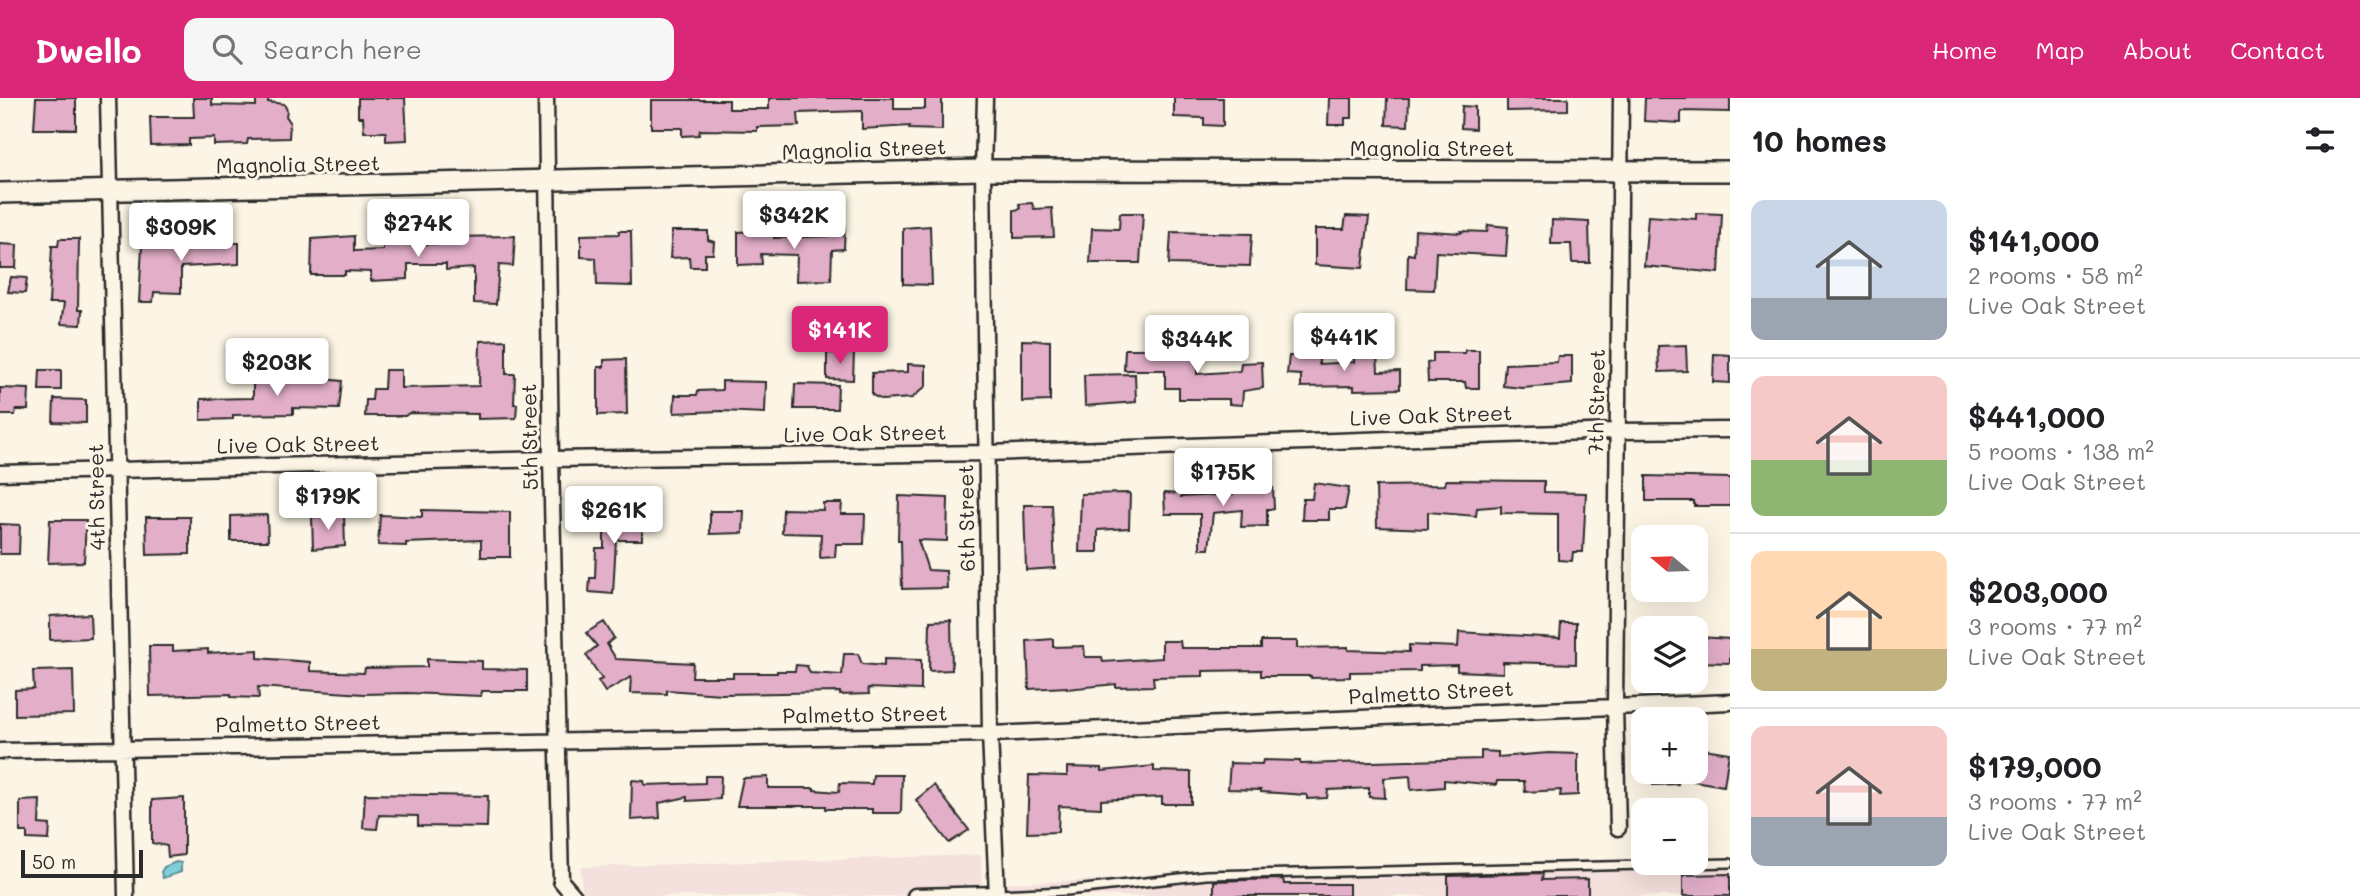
<!DOCTYPE html>
<html lang="en">
<head>
<meta charset="utf-8">
<style>
	:root { --surface:#fff; --page:#f6f6f6; --text:#202124; --muted:#757577; --line:#e0e0e0; --accent:#db2777 }
	body { margin:0; font-family:Mali,sans-serif; background:var(--page); color:var(--text); height:100vh; display:flex; flex-direction:column; font-size:26px; white-space:nowrap }
	* { box-sizing:border-box; margin:0 }
	p { font-size:23px; color:var(--muted) }
	.icon { flex:none; width:38px; height:38px; fill:none; stroke:currentColor; stroke-width:2; stroke-linecap:round; stroke-linejoin:round }
	.map { position:relative; flex:1; overflow:hidden }
	.panel { display:flex; flex-direction:column; background:var(--surface); width:630px }
	.panel>* { flex:none }
	.needle { width:46px; rotate:289deg }
	.tools { position:absolute; left:1631px; top:427px; display:grid; gap:14px }
	.tools a { display:grid; place-items:center; width:77px; height:77px; border-radius:14px; background:var(--surface); box-shadow:0 7px 28px #0002; font-size:35px }
	.scale { position:absolute; left:21px; bottom:18px; width:122px; box-sizing:border-box; padding-left:7px; border:4px solid #2b2b2b; border-top:0; font-size:19px; line-height:24px; white-space:nowrap; color:#2b2b2b; -webkit-text-stroke:5px #fcf5e5; paint-order:stroke }
	.price { position:absolute; translate:-50% -60px; padding:0 16px; border-radius:7px; background:#fff; color:#222; font-size:23px; line-height:46px; filter:drop-shadow(0 2px 4px #0008) }
	.price::after { content:''; position:absolute; left:50%; top:42px; width:21px; height:16px; margin-left:-10px; background:inherit; clip-path:polygon(0 0,100% 0,50% 100%) }
	.price.active { background:var(--accent); color:#fff }
	ul { padding:0; list-style:none }
	li { display:flex; align-items:center; gap:21px; height:175px; padding:0 21px }
	li+li { border-top:2px solid var(--line) }
	li span { display:grid; place-items:center; flex:none; width:196px; height:140px; border-radius:14px; color:#555 }
	li>.icon { margin-inline-start:auto }
	span .icon { width:84px; height:84px; fill:#fffc; stroke-width:1 }
	li b { font-size:30px }
	h2 { display:flex; justify-content:space-between; align-items:center; height:84px; padding:0 21px; font-size:30px }
	header { display:flex; align-items:center; gap:42px; box-sizing:border-box; height:98px; padding:0 35px; background:var(--accent); color:#fff }
	header strong { font-size:33px }
	nav { display:flex; gap:38px; margin-inline-start:auto; font-size:24px }
	.search { width:490px; height:63px; background:var(--page); display:flex; align-items:center; gap:18px; box-sizing:border-box; padding:0 24px; border-radius:14px; color:var(--muted); font-size:26px }
	main { display:flex; flex:1; min-height:0 }
	.map>svg:first-child { display:block }
</style>
</head>
<body>
<header>
<strong>Dwello</strong>
<div class="search"><svg class="icon" aria-label="search" viewBox="0 0 24 24"><circle cx="10" cy="10" r="6"/><path d="M15 15l6 6"/></svg>Search here</div>
<nav><a>Home</a><a>Map</a><a>About</a><a>Contact</a></nav>
</header>
<main>
<div class="map">
<svg width="1730" height="798" viewBox="0 0 1730 798">
	<rect width="100%" height="100%" fill="#fcf5e5"/>
	<filter id="ink" filterUnits="userSpaceOnUse"><feTurbulence type="fractalNoise" baseFrequency=".0143" numOctaves="2"/><feDisplacementMap in="SourceGraphic" scale="14" xChannelSelector="R" yChannelSelector="G"/><feConvolveMatrix kernelMatrix="1 2 1 2 8 2 1 2 1" color-interpolation-filters="sRGB"/></filter>
	<g filter="url(#ink)">
		<path fill="#f4e0dc" d="M981 757 982 798H582L581 769Z
			M1730 761V798H1007L1006 785Z"/>
		<path fill="#7fcfda" stroke="#5d8d94" stroke-width="2" d="M176 764 181 765V774L163 780 161 774 164 769Z"/>
		<path fill="#e2aec8" stroke="#2b2b2b" stroke-width="2" d="M36 0H76V31H34Z
			M193 0H212V7L256 8V0H268V4L284 6 287 12 286 18 290 24 289 40 248 41 247 46 214 47V40L189 41V47L151 48 150 19H194Z
			M358 0H405L407 42 386 43V34H364L363 19H358Z
			M769 0H894V11H925V0H942V32L909 31 910 28 862 31V13L798 15 799 28 757 29V33L700 32 699 37 682 38V30H651V2H729V11H769Z
			M1174 0H1223V28L1204 27V20L1174 19Z
			M1329 0H1352V20H1345V27H1328Z
			M1387 0H1409L1408 28 1386 27Z
			M1507 0H1568V12L1507 13Z
			M1645 0H1730V14L1681 13V25L1644 23Z
			M1462 8 1475 9V31L1461 30Z
			M1032 105 1034 111 1052 110 1054 139 1014 140V112L1020 111 1019 106Z
			M1120 115H1143L1140 165H1090L1092 130 1119 131Z
			M1696 115 1722 116 1719 175 1644 168 1648 118 1696 121Z
			M1346 118 1369 119 1363 170 1315 167V131H1344Z
			M1552 122 1589 124 1590 165H1572L1571 146H1551Z
			M845 125 844 151 832 152 831 182 796 183 797 157 761 156 762 166 738 167V134L774 132V140L831 138V126Z
			M1488 127 1508 129 1506 158 1436 154 1434 192 1407 191 1408 156 1414 157 1415 132 1461 135V133L1487 134Z
			M930 128 932 187 903 186V130Z
			M619 133H631L632 188 597 187 596 160 581 159V137L619 136Z
			M672 133H708V142L714 144 713 156H705V169H690L689 159 670 160Z
			M1171 134 1252 136 1250 168 1169 166Z
			M384 137H408V146H447L448 139 515 138 513 168 499 167 496 206 474 205V170L446 172V166H408V181L371 183V174L345 173V177H311L312 141 354 138V153L383 152Z
			M216 138H230V145H239V166L181 169V195L154 194 153 204H139L142 148 162 149V140H182V145L216 143Z
			M59 141H79L78 212H82L81 227 61 226 64 205H49L52 148H58Z
			M0 146 17 147 16 170H0Z
			M11 179 27 180 25 195 8 194Z
			M506 242V276H515L514 306H517L516 320 478 321V316L409 315 405 318H365L366 302H372L373 291H384L385 272H401V290L479 288 480 243Z
			M1022 242 1050 243V303L1022 304Z
			M1686 247 1687 273 1659 274 1658 248Z
			M1125 251H1150V255L1196 254 1197 276 1240 273 1241 265 1262 264 1263 290 1243 293 1242 307 1229 306V301H1179V290H1165V272H1124Z
			M1354 252 1377 253 1378 274 1400 273V291L1354 292V288L1301 289V277L1287 276 1289 258H1319V266L1354 264Z
			M1465 252H1479V290H1466L1465 284H1428L1427 265 1433 264V255H1465Z
			M854 254 853 282 827 281V255Z
			M1714 256 1730 257V285L1713 284Z
			M1558 258H1572V286L1522 290 1503 288 1505 266 1557 264Z
			M626 261 627 316 598 317V269H604V262Z
			M908 266 926 267V288L912 300 882 302 872 297V275L908 274Z
			M40 272H61V292H39Z
			M1135 276 1136 304 1085 308 1084 277Z
			M313 280 342 283 339 311 293 310V316L233 317V321L201 322V301L253 300V281Z
			M722 283 766 284 765 315 721 313 674 315 675 297H697L698 293 722 292Z
			M795 286 838 287 837 311H794Z
			M0 290 29 291 28 312H16L15 317H0Z
			M54 301 86 302V325L53 324Z
			M1646 378 1730 380V408H1694V403H1646Z
			M1446 382 1544 383V394L1586 395 1583 454H1573L1572 463 1558 462V416L1501 415V408L1477 410 1476 418 1428 414V431L1377 429 1376 388 1445 387Z
			M1314 385 1349 390 1345 411H1329V422H1302L1303 401H1312Z
			M1233 390H1273L1274 411H1267V428L1241 429 1242 412 1213 415 1209 451H1200V416H1165L1164 395 1181 396V399L1233 396Z
			M1130 395 1129 430 1098 432V454H1079L1081 396Z
			M899 398 948 400 947 443 918 442 928 472 946 473 947 490 902 491 901 442H898Z
			M823 405H842L841 416H865L864 446H836L835 459 820 460 821 436 782 435 783 411 823 412Z
			M1024 407H1052L1055 470 1026 472Z
			M422 412 510 414V459H481V442L406 445V448L378 447 380 417 422 419Z
			M604 412H642V442H616L613 496 589 494 590 480H595L596 450H604Z
			M710 413H744L743 435 710 436Z
			M267 417 268 443H231V418Z
			M344 417 345 448 313 451 312 419Z
			M146 419H190V456L147 457Z
			M50 422H86L84 464 48 465Z
			M0 426 20 427 19 456H0Z
			M90 516 91 540 50 542V518Z
			M951 522 952 572 929 573 930 523Z
			M604 524 614 540 607 546 616 561 693 565 692 579H733V575H777V573H795L796 567 807 568 810 575 842 577 844 556H858L862 566 884 568V561L921 562V592L868 590 869 596 840 597V594L721 596 667 592V596L630 595 631 579 605 594 598 583 602 581 586 557 597 548 586 535Z
			M1561 525H1576V566L1503 564V575L1457 573V567L1420 568V573L1350 574V579L1311 580V578H1261V572L1203 573V578L1153 579 1154 588 1116 589V586L1067 591V589L1029 591 1027 543 1053 541V549L1084 548 1085 559H1102L1103 564 1162 560V543H1180L1181 550H1261V543H1297V550L1348 549V552L1409 554V547L1458 549 1459 534 1560 540Z
			M1699 539 1730 541V565L1698 564Z
			M149 548H173V553L208 551V555L258 552V560L310 564V573L364 575 365 570 427 569V561L482 563V571L527 572V593H482L481 598 407 595 364 596 258 589 259 600 231 599V596L150 598Z
			M73 572 74 616 15 617V592L34 591 33 573Z
			M1698 650 1729 655 1724 688 1693 683Z
			M1481 653 1498 654V659L1549 655 1578 656V697L1560 698 1561 692 1525 694 1524 683H1497L1496 687 1444 682V689L1411 692 1410 678 1384 680 1385 700 1369 699V690L1328 692 1327 700 1307 701V697L1261 694V692L1228 691 1230 665 1262 666 1263 662 1300 663V666L1481 661Z
			M1154 668V673L1191 674V706H1162V699L1101 702V710L1059 708 1058 734 1027 735 1029 677 1067 678V669L1102 670V673Z
			M1652 674H1677L1678 686 1653 687Z
			M873 677H902L901 715H872V711H826V708H737L743 680 768 679V690H814V692L839 694 840 685 872 686Z
			M705 678H721L720 701 687 703V699L659 705 660 720 631 722 632 682 644 683 645 687 705 685Z
			M934 687 969 732 949 745 916 702Z
			M365 696 488 698 487 729 418 728V718L379 717 377 731 363 730Z
			M184 700V757L168 759 167 748 152 745V702Z
			M40 702 39 726 50 727 49 742 27 741V734H20V703Z
			M1543 775 1542 782 1588 781V798H1448V778Z
			M1730 776V798H1683V777Z
			M1283 781 1284 786H1349V798H1214V783Z"/>
		<g fill="none" stroke-linecap="round" stroke-linejoin="round">
			<defs>
				<path id="lane" d="M997 796 1067 793 1206 777 1730 765"/>
				<path id="street" d="M108 0 126 798
					M546 0 551 361 561 783 574 798
					M985 0 983 72 990 636 997 798
					M0 375 551 361 987 355 1617 333 1730 332
					M0 653 990 636 1730 604
					M1618 730 1615 608 1621 0
					M915 798 997 796"/>
				<path id="secondary" d="M0 95 983 72 1730 73"/>
			</defs>
			<use href="#lane" stroke="#2b2b2b" stroke-width="12"/>
			<use href="#street" stroke="#2b2b2b" stroke-width="19"/>
			<use href="#secondary" stroke="#2b2b2b" stroke-width="24"/>
			<use href="#lane" stroke="#fcf5e5" stroke-width="7"/>
			<use href="#street" stroke="#fcf5e5" stroke-width="14"/>
			<use href="#secondary" stroke="#fcf5e5" stroke-width="19"/>
		</g>
	</g>
	<g text-anchor="middle" stroke-width="6" stroke-linejoin="round" paint-order="stroke">
		<g font-size="21" fill="#2b2b2b" stroke="#fcf5e5">
			<text x="1432" y="58">Magnolia Street</text>
			<text transform="translate(864 52) rotate(-2)" y="7">Magnolia Street</text>
			<text transform="translate(298 67) rotate(-1)" y="7">Magnolia Street</text>
			<text transform="translate(1597 304) rotate(-89)" y="7">7th Street</text>
			<text transform="translate(1431 318) rotate(-2)" y="7">Live Oak Street</text>
			<text transform="translate(865 336) rotate(-1)" y="7">Live Oak Street</text>
			<text transform="translate(530 339) rotate(-91)" y="7">5th Street</text>
			<text transform="translate(298 347) rotate(-1)" y="7">Live Oak Street</text>
			<text transform="translate(97 399) rotate(-91)" y="7">4th Street</text>
			<text transform="translate(967 420) rotate(-91)" y="7">6th Street</text>
			<text transform="translate(1431 595) rotate(-3)" y="7">Palmetto Street</text>
			<text transform="translate(865 617) rotate(-1)" y="7">Palmetto Street</text>
			<text transform="translate(298 626) rotate(-1)" y="7">Palmetto Street</text>
		</g>
	</g>
</svg>
<div class="tools">
<a><svg class="needle" viewBox="-14 -14 28 28"><path d="M0-13l5 13h-10z" fill="#e53935"/><path d="M0 13l5-13h-10z" fill="#757577"/></svg></a>
<a><svg class="icon" aria-label="layers" viewBox="0 0 24 24"><path d="M12 4l9 5-9 5-9-5zM3 14l9 5 9-5"/></svg></a>
<a>+</a>
<a>−</a>
</div>
<div class="scale">50 m</div>
<b class="price" style="left:794px;top:153px">$342K</b>
<b class="price" style="left:418px;top:161px">$274K</b>
<b class="price" style="left:181px;top:165px">$309K</b>
<b class="price active" style="left:840px;top:268px">$141K</b>
<b class="price" style="left:1344px;top:275px">$441K</b>
<b class="price" style="left:1197px;top:277px">$344K</b>
<b class="price" style="left:277px;top:300px">$203K</b>
<b class="price" style="left:1223px;top:410px">$175K</b>
<b class="price" style="left:328px;top:434px">$179K</b>
<b class="price" style="left:614px;top:448px">$261K</b>
</div>
<section class="panel">
<h2>10 homes<svg class="icon" aria-label="filters" viewBox="0 0 24 24"><path d="M4 7h16M4 17h16"/><circle cx="9" cy="7" r="2"/><circle cx="15" cy="17" r="2"/></svg></h2>
<ul>
<li><span style="background:linear-gradient(#c9d6e8 70%,#9aa5b1 0)"><svg class="icon" aria-label="home" viewBox="0 0 24 24"><path d="M3 11l9-7 9 7M6 9v11h12V9"/></svg></span><div><b>$141,000</b><p>2 rooms · 58 m²</p><p>Live Oak Street</p></div></li>
<li><span style="background:linear-gradient(#f6c9c9 60%,#8fb573 0)"><svg class="icon" aria-label="home" viewBox="0 0 24 24"><path d="M3 11l9-7 9 7M6 9v11h12V9"/></svg></span><div><b>$441,000</b><p>5 rooms · 138 m²</p><p>Live Oak Street</p></div></li>
<li><span style="background:linear-gradient(#ffd9b3 70%,#c2b280 0)"><svg class="icon" aria-label="home" viewBox="0 0 24 24"><path d="M3 11l9-7 9 7M6 9v11h12V9"/></svg></span><div><b>$203,000</b><p>3 rooms · 77 m²</p><p>Live Oak Street</p></div></li>
<li><span style="background:linear-gradient(#f6c9c9 65%,#9aa5b1 0)"><svg class="icon" aria-label="home" viewBox="0 0 24 24"><path d="M3 11l9-7 9 7M6 9v11h12V9"/></svg></span><div><b>$179,000</b><p>3 rooms · 77 m²</p><p>Live Oak Street</p></div></li>
</ul>
</section>
</main>
</body>
</html>
